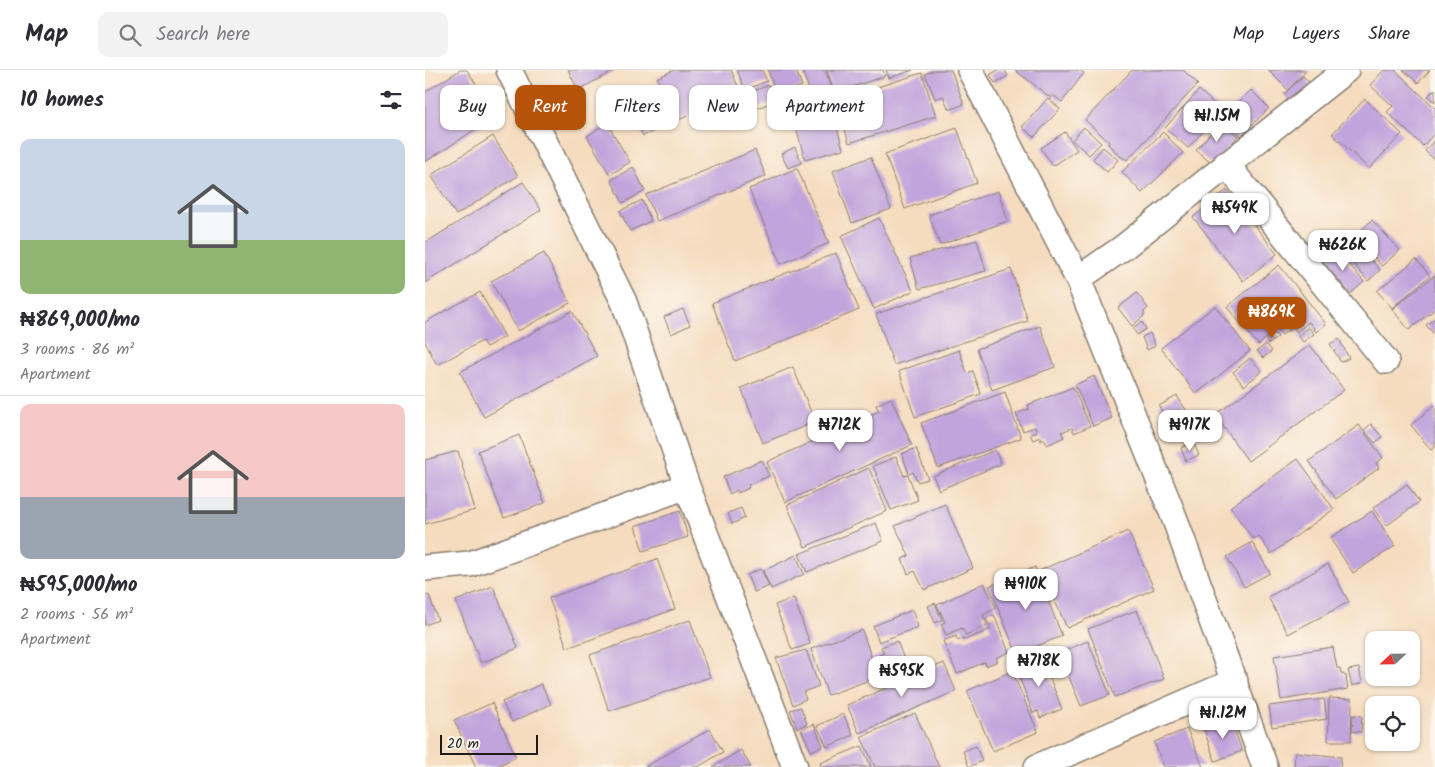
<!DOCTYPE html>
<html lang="en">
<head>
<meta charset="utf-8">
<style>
	:root { --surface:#fff; --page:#f2f2f3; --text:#2b2b33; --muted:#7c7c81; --line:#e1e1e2; --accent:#b45309 }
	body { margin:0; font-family:Kalam,sans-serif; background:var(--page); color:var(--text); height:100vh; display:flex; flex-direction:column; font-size:19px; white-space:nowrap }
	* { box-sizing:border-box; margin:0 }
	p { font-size:16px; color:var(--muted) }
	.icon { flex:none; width:28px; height:28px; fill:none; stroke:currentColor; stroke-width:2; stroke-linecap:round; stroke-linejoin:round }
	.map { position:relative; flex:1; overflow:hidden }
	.details { display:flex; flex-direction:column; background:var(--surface); width:425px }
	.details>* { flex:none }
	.hud { position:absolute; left:15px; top:15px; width:475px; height:45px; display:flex; gap:10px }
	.needle { width:32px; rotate:248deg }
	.buttons { position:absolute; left:940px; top:561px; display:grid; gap:10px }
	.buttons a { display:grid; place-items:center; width:55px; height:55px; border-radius:10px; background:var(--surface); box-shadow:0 1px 4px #0004; font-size:25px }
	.scale { position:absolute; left:15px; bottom:12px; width:98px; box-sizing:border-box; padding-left:5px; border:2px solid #1c1c1c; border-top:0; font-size:14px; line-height:18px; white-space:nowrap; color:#1c1c1c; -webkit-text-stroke:4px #fbf7ec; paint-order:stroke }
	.price { position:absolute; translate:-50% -42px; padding:0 11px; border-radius:10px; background:#fff; color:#222; font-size:16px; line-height:32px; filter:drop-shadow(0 1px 2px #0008) }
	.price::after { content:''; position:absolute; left:50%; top:30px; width:15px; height:11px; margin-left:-8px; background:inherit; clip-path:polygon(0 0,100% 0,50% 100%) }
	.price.active { background:var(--accent); color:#fff }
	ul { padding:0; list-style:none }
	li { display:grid; align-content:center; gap:10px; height:265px; padding:0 20px }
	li+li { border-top:1px solid var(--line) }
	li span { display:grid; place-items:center; height:155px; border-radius:10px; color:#555 }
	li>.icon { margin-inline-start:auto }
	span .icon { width:90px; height:90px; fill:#fffc; stroke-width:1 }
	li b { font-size:21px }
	h2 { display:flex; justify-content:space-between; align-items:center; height:60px; padding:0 20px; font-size:21px }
	.chip { padding:0 18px; border-radius:10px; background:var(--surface); box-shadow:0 1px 4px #0004; font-size:18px; line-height:45px }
	.chip.active { background:var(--accent); color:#fff }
	header { display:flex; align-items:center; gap:30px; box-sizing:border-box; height:70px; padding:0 25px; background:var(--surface); border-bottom:1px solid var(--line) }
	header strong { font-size:24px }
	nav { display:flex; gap:28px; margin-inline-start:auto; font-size:18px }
	.search { width:350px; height:45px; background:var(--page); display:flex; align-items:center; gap:12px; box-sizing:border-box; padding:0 18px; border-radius:10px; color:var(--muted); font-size:19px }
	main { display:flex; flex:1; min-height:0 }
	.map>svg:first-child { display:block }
</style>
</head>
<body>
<header>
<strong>Map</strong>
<div class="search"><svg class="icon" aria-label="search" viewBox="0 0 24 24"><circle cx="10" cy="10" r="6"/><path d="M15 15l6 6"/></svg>Search here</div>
<nav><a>Map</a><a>Layers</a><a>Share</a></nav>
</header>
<main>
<section class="details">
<h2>10 homes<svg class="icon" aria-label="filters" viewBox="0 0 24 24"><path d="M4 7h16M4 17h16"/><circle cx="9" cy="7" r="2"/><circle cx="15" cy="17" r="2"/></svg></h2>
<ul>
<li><span style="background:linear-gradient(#c9d6e8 65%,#8fb573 0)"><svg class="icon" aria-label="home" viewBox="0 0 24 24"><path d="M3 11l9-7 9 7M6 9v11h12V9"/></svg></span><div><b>₦869,000/mo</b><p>3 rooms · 86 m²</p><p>Apartment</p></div></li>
<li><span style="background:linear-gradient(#f6c9c9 60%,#9aa5b1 0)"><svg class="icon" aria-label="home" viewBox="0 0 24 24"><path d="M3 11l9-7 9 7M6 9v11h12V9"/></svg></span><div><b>₦595,000/mo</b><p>2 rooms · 56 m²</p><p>Apartment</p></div></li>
</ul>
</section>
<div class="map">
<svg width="1010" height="697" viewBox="0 0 1010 697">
	<rect width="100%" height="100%" fill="#fbf7ec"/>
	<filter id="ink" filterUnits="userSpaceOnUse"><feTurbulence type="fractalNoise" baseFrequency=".02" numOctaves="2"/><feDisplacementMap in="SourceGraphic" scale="10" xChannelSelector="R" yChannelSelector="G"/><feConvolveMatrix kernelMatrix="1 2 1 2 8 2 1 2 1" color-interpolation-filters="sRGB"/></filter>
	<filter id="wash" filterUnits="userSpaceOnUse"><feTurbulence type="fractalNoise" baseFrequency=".0096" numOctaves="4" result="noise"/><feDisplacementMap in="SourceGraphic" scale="20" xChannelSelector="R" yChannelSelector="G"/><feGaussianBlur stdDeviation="1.12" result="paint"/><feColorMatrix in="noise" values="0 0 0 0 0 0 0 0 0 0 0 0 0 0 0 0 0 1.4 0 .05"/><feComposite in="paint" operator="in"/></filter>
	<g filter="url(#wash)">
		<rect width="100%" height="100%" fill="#f5dcbf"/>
		<g id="blocks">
			<path fill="#c1a4dc" d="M35 0H42L71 46 0 92V22Z
				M143 0H191L153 20Z
				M249 0H306L316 23 251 51 232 8Z
				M312 0H337L342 11 320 20Z
				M343 0H371L377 16 351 24Z
				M377 0H400L407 18 386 25Z
				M402 0H458L460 6 409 23Z
				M461 0H488L464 8Z
				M509 0H526L539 34 524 40 518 26 510 29 500 4Z
				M573 0H580L583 6 570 13 565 5Z
				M590 0H655L659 3 637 32 628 25 626 28Z
				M707 0H758L773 14 702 90 695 86 683 74 684 72 660 50Z
				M843 0H882L863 20Z
				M959 0H970L1010 38V63L998 76 962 42 968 36 945 15Z
				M978 0H1005L993 13Z
				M497 3 511 46 424 73 411 30Z
				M878 6 889 17 870 36 859 24Z
				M229 14 247 53 218 66 212 51 216 49 205 24Z
				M344 15 350 31 327 40 321 24Z
				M1010 19V32L1003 26Z
				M774 20 797 41 763 78 740 58Z
				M826 20 844 38 816 66 799 47Z
				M623 28 635 39 609 67 597 57Z
				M404 29 418 79 380 90 366 40Z
				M940 29 977 64 944 99 907 64Z
				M796 51 813 66 788 95 771 80Z
				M182 53 205 92 185 105 162 66Z
				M659 57 676 73 664 85 647 70Z
				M532 58 552 113 480 139 460 84Z
				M640 62 652 80 628 96 616 78Z
				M738 62 758 83 717 123 697 102Z
				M68 66 93 106 31 145 6 105Z
				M1010 69V90L1000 81Z
				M370 77 377 93 363 98 356 84Z
				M678 77 693 90 682 102 668 89Z
				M330 80 341 106 232 151 221 125Z
				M446 87 466 139 427 153 408 101Z
				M208 97 220 121 198 133 186 110Z
				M372 98 404 173 356 194 324 119Z
				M98 112 116 140 0 213V173Z
				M802 120 852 184 818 211 768 147Z
				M573 121 583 151 515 175 504 145Z
				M217 130 226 151 205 161 195 141Z
				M454 148 488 221 449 239 416 166Z
				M947 150 975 180 957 196 930 166Z
				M925 165 955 200 943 211 913 176Z
				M552 170 561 201 494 219 485 188Z
				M912 180 939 212 925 224 898 192Z
				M119 183 145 233 93 261 66 211Z
				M411 183 434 240 310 291 287 233Z
				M991 189 1005 206 967 238 952 221Z
				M854 195 901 254 891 262 884 252 872 262 863 251 833 275 802 237Z
				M586 199 603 251 469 295 451 244Z
				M1010 205V239L984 260 967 239Z
				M55 222 80 267 61 277 57 271 12 295 0 272V252Z
				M712 223 723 238 719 242V246L707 256 693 238Z
				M790 236 825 281 771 324 736 278Z
				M258 239 265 255 246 264 239 247Z
				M147 241 172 286 59 347 35 302Z
				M1010 248V265L1001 255Z
				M717 252 721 259 712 265 708 258Z
				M863 254 866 258 857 265 853 260Z
				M615 256 630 297 567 320 552 279Z
				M883 257 889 264 878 272 873 266Z
				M725 263 730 276 722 280 717 267Z
				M850 264 853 267 844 274 841 271Z
				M914 269 924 288 916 292 905 274Z
				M841 274 847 281 838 288 832 281Z
				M885 275 919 320 823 391 790 345Z
				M534 280 542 303 548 301 556 324 490 347 474 301Z
				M825 288 837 301 819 316 808 302Z
				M368 297 390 352 338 373 316 318Z
				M669 306 687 348 668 356 650 315Z
				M648 317 665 356 649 363 647 358 636 362 639 367 622 375 619 369 616 371 615 367 608 370 605 364 612 362 610 357 598 361 591 344 604 339 603 335Z
				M580 322 596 368 513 398 496 353Z
				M752 326 761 340 749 348 748 345 741 349 734 336Z
				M466 328 487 375 360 432 342 392 454 341 451 335Z
				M1010 335V377L1006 380 986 355Z
				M946 354 957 367 950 373 939 360Z
				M934 355 958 388 951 393 954 398 911 429 884 391Z
				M94 365 120 433 79 448 53 381Z
				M768 372 774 385 761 391 756 378Z
				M491 378 503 409 493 412 488 402 484 404 477 384Z
				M570 380 576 394 514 420 508 406Z
				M33 381 50 440 0 454V390Z
				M471 387 479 406 483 405 493 430 466 440 448 396Z
				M873 389 909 439 846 484 834 466 828 469 805 437Z
				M337 390 344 406 323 415 324 418 313 423 312 420 305 424 298 407Z
				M444 398 462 441 380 477 362 435Z
				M982 414 994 432 961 456 948 438Z
				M520 434 548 498 499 520 490 501 483 504 477 489 484 486 470 456Z
				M316 438 320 448 307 454 303 443Z
				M255 441 263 467 218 481 210 456Z
				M947 441 970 476 928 503 905 468Z
				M451 453 458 471 382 502 374 484Z
				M703 461 729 519 642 558 616 500Z
				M827 472 845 503 819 517 802 487Z
				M371 485 379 504 346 519 338 501Z
				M232 489 250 539 142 578 124 528Z
				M903 494 924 532 863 564 843 527Z
				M610 497 637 566 592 584 564 516Z
				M336 499 344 516 329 522 322 505Z
				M559 513 571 538 558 545 562 555 541 565 537 558 521 565 516 554 520 552 512 535Z
				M68 516 93 578 56 593 31 531Z
				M4 525 13 550 0 555V526Z
				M369 528 385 574 367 580 350 535Z
				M510 533 517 550 510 553 503 536Z
				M487 540 493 557 454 572 448 556Z
				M712 540 739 609 690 627 663 559Z
				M569 545 584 582 571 588 573 591 561 596 560 592 532 604 518 571 531 566 533 571 539 568 540 570 566 559 561 548Z
				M265 550 285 607 184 641 165 585Z
				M437 560 453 607 403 625 386 579Z
				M472 571 480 592 454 602 448 588 459 583 456 577Z
				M663 571 685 625 656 636 634 583Z
				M908 577 912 598H915L916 603 921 606 923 619 856 630 849 586Z
				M381 580 394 616 378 622 381 629 368 635 351 588Z
				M617 588 637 639 615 648 613 641 608 643 591 599Z
				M519 593 531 621 434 663 422 635Z
				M934 598 937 613 927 616 923 600Z
				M587 601 613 662 568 681 542 621Z
				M116 614 126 634 87 652 77 632Z
				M904 628 927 629 926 671H903Z
				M899 629 902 649 847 657 844 636Z
				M67 633 91 687 70 697H51L29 650Z
				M376 637 382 654 372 658 365 640Z
				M490 643 514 697H450L436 667Z
				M418 644 428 665 402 677 392 656Z
				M928 645 937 646 936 662 927 661Z
				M806 650 817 681 790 691 779 660Z
				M389 654 398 676 386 681 376 659Z
				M285 659 298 682 273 697H220Z
				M762 659 778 697H739L729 672Z
				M437 676 446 697H397L395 693Z
				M551 676 557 691 544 697 538 681Z
				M316 680 326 697H288Z
				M870 682 916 687 915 697H869Z"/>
		</g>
	</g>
	<g filter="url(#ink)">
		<use href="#blocks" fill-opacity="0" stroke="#887c6e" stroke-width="1"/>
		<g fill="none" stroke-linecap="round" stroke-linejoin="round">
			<defs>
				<path id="minor" d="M84 0 199 232 262 416 370 697
					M545 0 653 209 749 447 840 697
					M801 94 961 291
					M653 209 699 177 921 0
					M0 498 45 494 262 416
					M612 697 810 611"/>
			</defs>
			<use href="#minor" stroke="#887c6e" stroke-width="28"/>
			<use href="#minor" stroke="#fff" stroke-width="25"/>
		</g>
	</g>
</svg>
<div class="buttons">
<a><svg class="needle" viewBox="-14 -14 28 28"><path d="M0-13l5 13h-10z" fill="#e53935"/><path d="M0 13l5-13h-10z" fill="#7c7c81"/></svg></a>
<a><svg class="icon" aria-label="locate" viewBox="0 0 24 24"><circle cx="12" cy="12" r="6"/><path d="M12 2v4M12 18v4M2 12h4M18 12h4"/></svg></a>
</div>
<div class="scale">20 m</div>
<b class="price" style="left:792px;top:73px">₦1.15M</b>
<b class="price" style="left:810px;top:165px">₦549K</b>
<b class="price" style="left:918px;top:202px">₦626K</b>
<b class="price active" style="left:847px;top:269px">₦869K</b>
<b class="price" style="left:415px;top:382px">₦712K</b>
<b class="price" style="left:765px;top:382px">₦917K</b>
<b class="price" style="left:601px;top:541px">₦910K</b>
<b class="price" style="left:614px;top:618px">₦718K</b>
<b class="price" style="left:477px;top:628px">₦595K</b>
<b class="price" style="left:798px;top:670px">₦1.12M</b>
<div class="hud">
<a class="chip">Buy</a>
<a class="chip active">Rent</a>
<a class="chip">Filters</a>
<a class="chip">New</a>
<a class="chip">Apartment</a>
</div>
</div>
</main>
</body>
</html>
